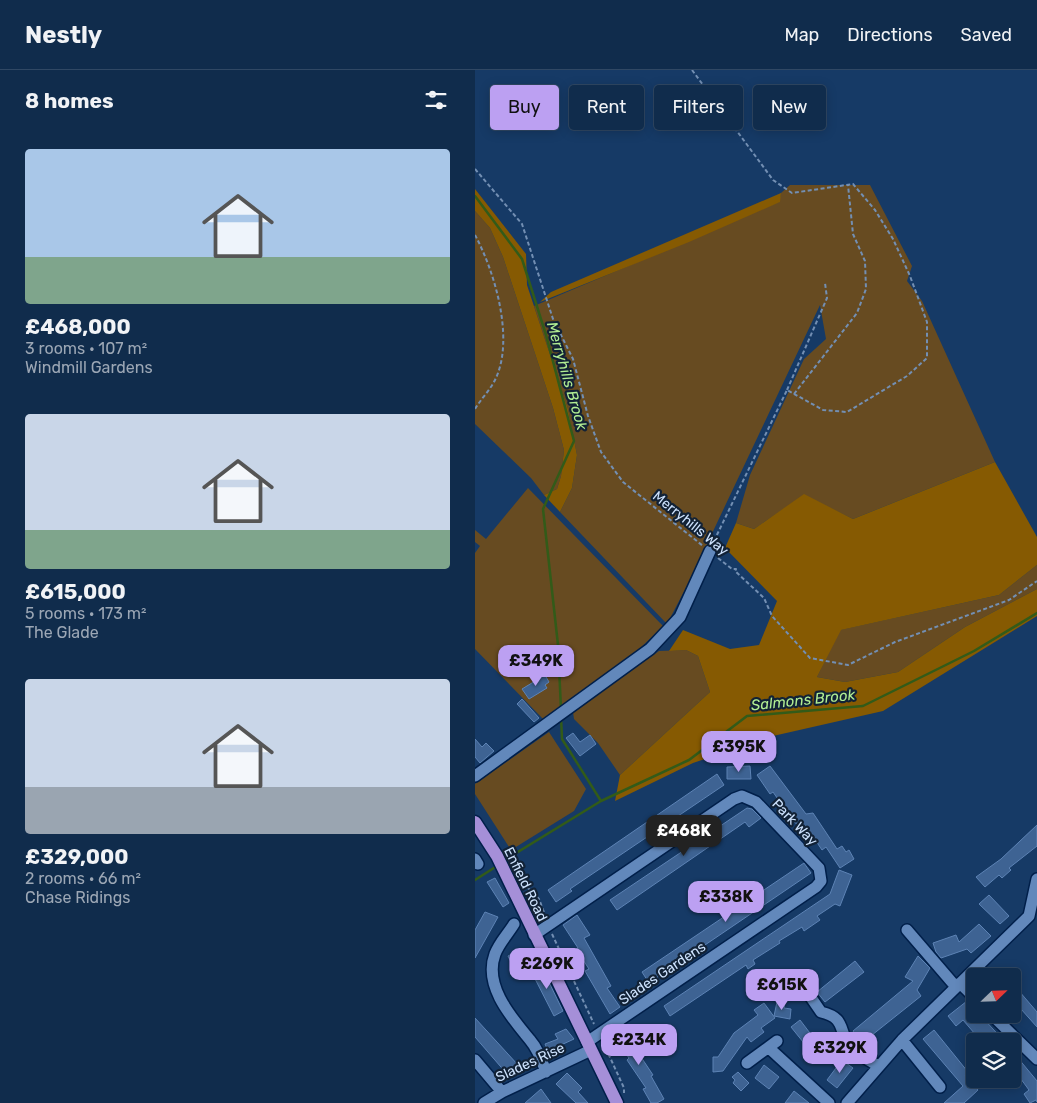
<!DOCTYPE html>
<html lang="en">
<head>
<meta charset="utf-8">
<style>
	:root { --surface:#102c4c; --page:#1e3856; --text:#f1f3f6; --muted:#9ca7b5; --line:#304864; --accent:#bca0f2 }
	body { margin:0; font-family:Rubik,sans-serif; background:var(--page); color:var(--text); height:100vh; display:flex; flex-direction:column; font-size:19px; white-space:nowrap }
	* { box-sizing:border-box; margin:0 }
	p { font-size:16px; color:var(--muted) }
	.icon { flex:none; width:28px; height:28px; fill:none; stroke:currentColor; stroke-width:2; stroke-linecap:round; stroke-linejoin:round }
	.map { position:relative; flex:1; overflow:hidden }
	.side { display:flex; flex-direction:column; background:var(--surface); width:475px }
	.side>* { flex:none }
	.banner { position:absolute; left:15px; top:15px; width:471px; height:45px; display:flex; gap:10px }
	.needle { width:32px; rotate:67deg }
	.buttons { position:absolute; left:491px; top:898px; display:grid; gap:10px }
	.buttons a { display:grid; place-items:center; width:55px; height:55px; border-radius:5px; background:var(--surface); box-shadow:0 2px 12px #0003,0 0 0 1px var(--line); font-size:25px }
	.price { position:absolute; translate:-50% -42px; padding:0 11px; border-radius:10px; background:var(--accent); color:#111; font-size:16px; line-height:32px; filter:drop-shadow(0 1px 2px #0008) }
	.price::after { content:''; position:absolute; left:50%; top:30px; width:15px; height:11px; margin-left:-8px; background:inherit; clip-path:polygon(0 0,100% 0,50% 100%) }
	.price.current { background:#222; color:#fff }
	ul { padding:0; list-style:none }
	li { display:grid; align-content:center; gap:10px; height:265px; padding:0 25px }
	li span { display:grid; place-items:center; height:155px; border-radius:5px; color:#555 }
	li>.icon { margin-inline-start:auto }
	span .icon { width:90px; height:90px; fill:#fffc; stroke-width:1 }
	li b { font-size:21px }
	h2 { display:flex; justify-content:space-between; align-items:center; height:60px; padding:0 25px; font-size:21px }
	.chip { padding:0 18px; border-radius:5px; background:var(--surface); box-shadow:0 2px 12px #0003,0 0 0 1px var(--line); font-size:18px; line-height:45px }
	.chip.current { background:var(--accent); color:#111 }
	header { display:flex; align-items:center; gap:30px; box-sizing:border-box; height:70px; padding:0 25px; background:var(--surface); border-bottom:1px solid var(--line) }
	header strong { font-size:24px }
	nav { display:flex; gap:28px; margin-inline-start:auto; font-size:18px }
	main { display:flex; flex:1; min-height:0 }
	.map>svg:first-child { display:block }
</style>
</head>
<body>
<header>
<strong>Nestly</strong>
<nav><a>Map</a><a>Directions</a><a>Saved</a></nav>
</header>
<main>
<section class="side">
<h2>8 homes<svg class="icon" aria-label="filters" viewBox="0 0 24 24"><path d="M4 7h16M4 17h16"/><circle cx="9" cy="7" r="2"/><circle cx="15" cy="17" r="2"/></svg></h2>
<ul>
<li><span style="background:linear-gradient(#a9c7e8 70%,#7fa58c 0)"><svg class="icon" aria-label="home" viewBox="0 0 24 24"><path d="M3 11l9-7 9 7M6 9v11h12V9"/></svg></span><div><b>£468,000</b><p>3 rooms · 107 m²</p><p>Windmill Gardens</p></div></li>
<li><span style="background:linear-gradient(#c9d6e8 75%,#7fa58c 0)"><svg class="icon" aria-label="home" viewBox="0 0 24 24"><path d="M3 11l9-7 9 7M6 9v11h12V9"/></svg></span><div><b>£615,000</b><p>5 rooms · 173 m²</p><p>The Glade</p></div></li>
<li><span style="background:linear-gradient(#c9d6e8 70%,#9aa5b1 0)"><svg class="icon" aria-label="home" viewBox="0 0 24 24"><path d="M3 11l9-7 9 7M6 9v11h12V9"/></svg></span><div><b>£329,000</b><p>2 rooms · 66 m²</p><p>Chase Ridings</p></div></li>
</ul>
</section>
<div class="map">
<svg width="562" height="1033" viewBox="0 0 562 1033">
	<rect width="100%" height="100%" fill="#163a66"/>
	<path fill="#674b21" d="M315 115H395L437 196 432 211 447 231 520 392 378 449 329 425 279 459 261 453 275 405 329 289 351 269 345 235 215 510 192 554 85 442 97 418 102 385 93 339 59 236 304 132 306 123Z
		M0 141 15 158 28 187 78 338 89 380 86 406 82 419 69 425 56 408 0 354Z
		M53 418 188 556 155 588 70 651 0 579V483L5 476 0 472V460L11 469Z
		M562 495V519L490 557 423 602 370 612 342 607 365 560 524 525Z
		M211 580 223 586 235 622 145 705 123 673 99 649 98 642 184 581Z
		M74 662 111 719 99 741 36 780 0 724V714Z"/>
	<path fill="#865a02" d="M0 119 51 184 52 215 93 339 102 385 97 418 85 442 69 425 82 419 86 406 89 380 78 338 28 187 15 158 0 141Z
		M306 123 305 132 214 172 65 232 76 222Z
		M520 392 562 467V495L524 525 366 560 342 607 370 612 423 602 490 557 562 519V546L408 641 298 666 218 693 140 731 145 705 235 622 223 586 211 580 194 581 208 560 255 579 284 575 302 531 250 478 261 453 279 459 329 424 378 449Z"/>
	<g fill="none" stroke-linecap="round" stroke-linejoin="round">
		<path stroke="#325b19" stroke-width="2.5" d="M0 126 47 189 71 265 99 371 68 439 83 575 86 639
			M86 647 87 669 126 731
			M28 791 126 731 214 690 272 646 388 636 499 581 562 543
			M0 810 22 796"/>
	</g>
	<path fill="#3e6393" stroke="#5d83b5" d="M70 605 74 612 70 615 72 618 54 629 47 619Z
		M47 629 64 648 59 652 42 634Z
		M98 663 105 672 115 665 121 674 105 686 91 668Z
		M0 669 7 677 11 673 19 681 5 693 0 687Z
		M275 696 276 709H252V697Z
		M295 696 331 744 338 743 362 779 367 776 371 782 374 780 379 789 365 798 351 777 347 780 331 756 328 758 325 754 323 755 318 751 298 722 295 724 282 705Z
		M242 704 249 715 95 819 97 821 81 832 73 820Z
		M272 738 277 739 286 748 274 757 270 752 142 840 135 830Z
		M562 755V776L534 798 536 800 527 808 524 805 510 817 501 807 526 789Z
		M329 793 336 803 174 913 167 902Z
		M364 800 377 805 365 836 360 834 342 846 345 850 329 861 327 857 304 871 305 873 278 890 280 894 273 899 271 895 195 946 189 936 355 824Z
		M20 808 34 833 28 837 12 812Z
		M514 825 534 846 525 854 504 834Z
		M10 842 23 847 0 888V860Z
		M102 845 115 865 109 868 136 916 132 918 145 937 135 944 110 901 114 899 101 879 103 878 88 855Z
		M504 854 516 866 496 883 492 879 466 888 461 882 458 873 481 865 484 872Z
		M44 880 53 897 41 903 33 886Z
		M443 886 455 898 442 920 446 926 387 973 378 961 438 911 430 907Z
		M380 891 389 902 350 932 342 922Z
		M65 894 88 941 79 946 55 899Z
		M538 914 562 942V957L538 930Z
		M492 931 500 937V953L507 947 529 971H506L488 950 481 956 473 946Z
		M302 932 310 933 309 938 316 939 315 949 299 946Z
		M289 933 300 948 286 958 289 962 276 972 272 967 248 1001 238 1002V987H243L259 963 283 945 279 940Z
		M0 948 43 995 32 1004 0 967Z
		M325 950 341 971 343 969 352 979 341 988 316 957Z
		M150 957 162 976 160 978 178 1005 176 1006 189 1029 182 1033H176L168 1019 171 1018 152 990 154 988 138 965Z
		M91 959 99 969 73 981 70 974 83 969 80 964Z
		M459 960 493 1002 490 1005 503 1020 489 1033H469L488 1016 448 969Z
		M538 982 562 1011V1032L561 1030 555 1033 549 1024 554 1020 543 1005 542 1006 538 1001Z
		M367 990 378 998 362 1018 352 1010Z
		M289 995 304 1007 294 1019 280 1008Z
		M263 1002 274 1013 266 1021 258 1013 260 1010 257 1007Z
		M92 1003 107 1018 103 1022 113 1033H101L81 1014Z
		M66 1019 76 1033H50Z
		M319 1021 334 1033H310Z"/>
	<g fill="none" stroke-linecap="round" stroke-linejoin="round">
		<defs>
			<path id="minor" d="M0 706 175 579 205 547 235 481
				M0 789 3 794
				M39 854C33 864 24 873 20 884 8 916 37 948 55 970 63 979 67 991 71 1002
				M432 860 481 917
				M59 865 259 729 267 726 281 732 344 798 346 811 341 817 112 972
				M326 913 346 942C371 948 363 959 374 975 380 984 395 990 403 996
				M485 913 500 928
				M516 944 562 989
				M427 970 465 1017
				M294 978 354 1033
				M0 990 27 1022
				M272 993 302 971
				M9 1033 27 1022 116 980
				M372 1033 427 970 554 846 562 809"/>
			<path id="major" d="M0 752 22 786 142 1033"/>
		</defs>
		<use href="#minor" stroke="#001f4a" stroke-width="14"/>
		<use href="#major" stroke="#001f4a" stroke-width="15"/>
		<path stroke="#738fb3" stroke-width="2" stroke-dasharray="4 2.5" stroke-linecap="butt" d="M217 0 298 110 317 123 378 114 400 140 418 169 435 206 452 252V288L432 306 372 342 348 340 312 320 238 473
			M0 99 47 154 78 249 98 289 113 346 126 382 148 412 228 476
			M0 165C20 202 40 270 20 310 15 320 6 329 0 339
			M312 320 352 228 350 213
			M319 324 382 243 391 219 390 191 378 164 373 115
			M243 488 257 499H261L260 501 289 528 297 546 335 588 373 595 420 572 534 530 562 511
			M48 813 64 829 70 845
			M77 864 119 954
			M128 972 149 1018V1023"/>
		<use href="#minor" stroke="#6288bb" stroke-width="11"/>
		<use href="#major" stroke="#a58fd8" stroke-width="12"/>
	</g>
	<g text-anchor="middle" stroke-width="4.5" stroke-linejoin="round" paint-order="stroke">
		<g font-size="14" fill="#cee3fe" stroke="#122236">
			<text transform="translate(216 453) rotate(39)" y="5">Merryhills Way</text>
			<text transform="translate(320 752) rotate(46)" y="5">Park Way</text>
			<text transform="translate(51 814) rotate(64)" y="5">Enfield Road</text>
			<text transform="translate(187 903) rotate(-34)" y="5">Slades Gardens</text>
			<text transform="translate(55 992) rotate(-25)" y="5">Slades Rise</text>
		</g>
		<g font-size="15" font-style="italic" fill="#b2ee93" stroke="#122236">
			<text transform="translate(92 306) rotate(74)" y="5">Merryhills Brook</text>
			<text transform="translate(328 630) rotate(-6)" y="5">Salmons Brook</text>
		</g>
	</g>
</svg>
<div class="buttons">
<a><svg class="needle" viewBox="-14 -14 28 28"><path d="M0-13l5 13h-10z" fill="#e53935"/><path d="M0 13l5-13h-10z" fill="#9ca7b5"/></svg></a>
<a><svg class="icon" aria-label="layers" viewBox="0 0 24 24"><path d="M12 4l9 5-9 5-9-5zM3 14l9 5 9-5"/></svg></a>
</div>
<b class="price" style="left:61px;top:617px">£349K</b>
<b class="price" style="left:264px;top:703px">£395K</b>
<b class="price current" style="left:209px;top:787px">£468K</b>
<b class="price" style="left:251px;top:853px">£338K</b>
<b class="price" style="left:72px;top:920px">£269K</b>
<b class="price" style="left:307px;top:941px">£615K</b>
<b class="price" style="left:164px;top:996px">£234K</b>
<b class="price" style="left:365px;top:1004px">£329K</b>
<div class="banner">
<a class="chip current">Buy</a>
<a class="chip">Rent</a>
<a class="chip">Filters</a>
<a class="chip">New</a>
</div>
</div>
</main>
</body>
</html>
